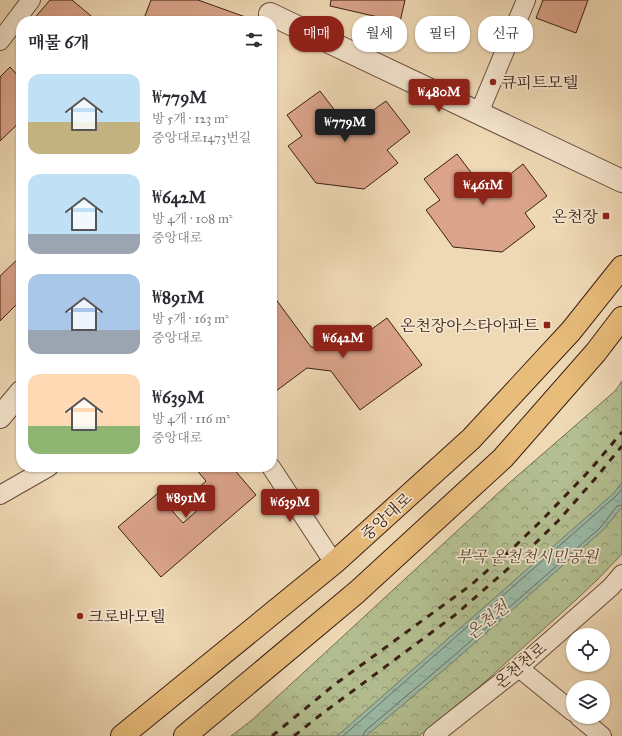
<!DOCTYPE html>
<html lang="ko">
<head>
<meta charset="utf-8">
<style>
	:root { --surface:#fff; --page:#f7f7f7; --text:#2b2b33; --muted:#7c7c81; --accent:#8f2418 }
	body { margin:0; font-family:"IM FELL Great Primer","Noto Serif KR",serif; background:var(--page); color:var(--text); height:100vh; display:flex; flex-direction:column; font-size:15px; white-space:nowrap }
	* { box-sizing:border-box; margin:0 }
	p { font-size:13px; color:var(--muted) }
	.icon { flex:none; width:22px; height:22px; fill:none; stroke:currentColor; stroke-width:2; stroke-linecap:round; stroke-linejoin:round }
	.map { position:relative; flex:1; overflow:hidden }
	.details { position:absolute; left:16px; top:16px; width:261px; height:456px; display:flex; flex-direction:column; background:var(--surface); border-radius:16px; box-shadow:0 1px 3px #0004 }
	.details>* { flex:none }
	.banner { position:absolute; left:289px; top:16px; width:273px; height:36px; display:flex; gap:8px }
	.tools { position:absolute; left:566px; top:628px; display:grid; gap:8px }
	.tools a { display:grid; place-items:center; width:44px; height:44px; border-radius:50%; background:var(--surface); box-shadow:0 1px 3px #0004; font-size:20px }
	.price { position:absolute; translate:-50% -34px; padding:0 9px; border-radius:4px; background:var(--accent); color:#fff; font-size:13px; line-height:26px; filter:drop-shadow(0 1px 2px #0008) }
	.price::after { content:''; position:absolute; left:50%; top:24px; width:12px; height:9px; margin-left:-6px; background:inherit; clip-path:polygon(0 0,100% 0,50% 100%) }
	.price.current { background:#222; color:#fff }
	ul { padding:0; list-style:none }
	li { display:flex; align-items:center; gap:12px; height:100px; padding:0 12px }
	li span { display:grid; place-items:center; flex:none; width:112px; height:80px; border-radius:12px; color:#555 }
	li>.icon { margin-inline-start:auto }
	span .icon { width:48px; height:48px; fill:#fffc; stroke-width:1 }
	li b { font-size:17px }
	h2 { display:flex; justify-content:space-between; align-items:center; height:48px; padding:0 12px; font-size:17px }
	.pill { padding:0 14px; border-radius:16px; background:var(--surface); box-shadow:0 1px 3px #0004; font-size:14px; line-height:36px }
	.pill.current { background:var(--accent); color:#fff }
	.map>svg:first-child { display:block }
</style>
</head>
<body>
<div class="map">
<svg width="622" height="736" viewBox="0 0 622 736">
	<defs>
		<pattern id="park-crowns" width="20" height="18" patternUnits="userSpaceOnUse"><rect width="20" height="18" fill="#b4c092"/><path d="M2 6a3 3 0 1 1 6 0M12 15a3 3 0 1 1 6 0" fill="none" stroke="#939b76"/></pattern>
		<pattern id="water-ripples" width="26" height="14" patternUnits="userSpaceOnUse"><rect width="26" height="14" fill="#9bbba8"/><path d="M2 4q2-2 4 0t4 0M15 11q2-2 4 0t4 0" fill="none" stroke="#86a090"/></pattern>
	</defs>
	<rect width="100%" height="100%" fill="#efd9b5"/>
	<filter id="stains"><feTurbulence type="fractalNoise" baseFrequency=".005" numOctaves="4"/><feColorMatrix values="0 0 0 0 .2 0 0 0 0 .09 0 0 0 0 .02 0 0 0 .5 -.17"/></filter>
	<radialGradient id="worn" r=".72"><stop offset=".6" stop-color="#630" stop-opacity="0"/><stop offset="1" stop-color="#630" stop-opacity=".3"/></radialGradient>
	<path fill="url(#park-crowns)" stroke="#777054" d="M622 381V554L599 578 577 599 478 688 419 736H231L252 720 508 484 615 391Z"/>
	<path fill="url(#water-ripples)" stroke="#747d6d" d="M622 482V507L603 530 453 662 366 736H337L614 493Z"/>
	<g fill="none" stroke-linecap="round" stroke-linejoin="round">
		<path stroke="#6a6d5e" stroke-width="1" d="M343 736 616 496 622 489
			M363 736 364 733 365 731 450 659 600 528 617 506 622 505"/>
	</g>
	<path fill="#daa38a" stroke="#3a1f15" d="M50 0H72L97 21H32Z
		M151 0H198L251 19V21H143Z
		M331 0H405L400 22 330 6Z
		M543 0H588L576 33 536 18Z
		M10 67 21 79V121L0 141V77Z
		M320 91 336 112 365 116 386 101 410 132 387 150 398 163 364 189 316 183 288 146 302 136 287 115Z
		M457 154 473 175 503 180 523 164 547 196 525 213 535 227 502 252 453 247 426 210 440 200 424 179Z
		M21 256V300L0 321V276Z
		M272 294 311 347 343 350 387 318 422 365 360 410 331 371 307 368 272 394Z
		M194 467H232L256 495 161 577 118 527 157 494 183 523 207 502 196 490 206 481Z"/>
	<g fill="none" stroke-linecap="round" stroke-linejoin="round">
		<defs>
			<path id="minor" d="M0 41 31 0
				M479 113 526 0
				M271 467 334 563
				M0 495 49 467
				M519 668 573 712
				M579 717 602 736
				M433 736 519 668 611 587 622 574"/>
			<path id="tertiary" d="M270 14 622 181
				M0 417 21 392"/>
			<path id="primary" d="M122 736 334 563 471 439 571 331 622 267
				M185 736 357 592 503 458 596 352 622 318"/>
		</defs>
		<use href="#minor" stroke="#674e3d" stroke-width="20"/>
		<use href="#tertiary" stroke="#674e3d" stroke-width="24"/>
		<use href="#primary" stroke="#3a1f15" stroke-width="24"/>
		<use href="#minor" stroke="#f5e6cf" stroke-width="18"/>
		<use href="#tertiary" stroke="#f5e6cf" stroke-width="22"/>
		<use href="#primary" stroke="#e8bc7a" stroke-width="22"/>
		<path stroke="#3a1f15" stroke-width="3" stroke-dasharray="7 7" stroke-linecap="butt" d="M272 736 334 685 471 585 513 548 542 520 591 469 622 432
			M294 736 319 716 455 615 518 560 558 521 594 480 622 446"/>
	</g>
	<g fill="#8f2418" stroke="#f5e6cf" stroke-width="1.5">
		<circle cx="493" cy="82" r="4"/>
		<rect x="602" y="212" width="8" height="8" rx="2"/>
		<rect x="543" y="321" width="8" height="8" rx="2"/>
		<circle cx="80" cy="616" r="4"/>
	</g>
	<g text-anchor="middle" stroke-width="3.5" stroke-linejoin="round" paint-order="stroke">
		<g font-size="16" fill="#3a1f15" stroke="#f5e6cf" text-anchor="start">
			<text x="501" y="88">큐피트모텔</text>
			<text x="598" y="222" text-anchor="end">온천장</text>
			<text x="539" y="331" text-anchor="end">온천장아스타아파트</text>
			<text x="88" y="622">크로바모텔</text>
		</g>
		<g font-size="16" fill="#3a1f15" stroke="#f5e6cf">
			<text transform="translate(386 516) rotate(-42)" y="6">중앙대로</text>
			<text transform="translate(520 665) rotate(-40)" y="6">온천천로</text>
		</g>
		<g font-size="16" font-style="italic" fill="#584734" stroke="#f5e6cf">
			<text x="527" y="562">부곡 온천천시민공원</text>
		</g>
		<g font-size="17" font-style="italic" fill="#574e41" stroke="#f5e6cf">
			<text transform="translate(487 620) rotate(-39)" y="6">온천천</text>
		</g>
	</g>
	<rect width="100%" height="100%" filter="url(#stains)"/>
	<rect width="100%" height="100%" fill="url(#worn)"/>
</svg>
<div class="tools">
<a><svg class="icon" aria-label="locate" viewBox="0 0 24 24"><circle cx="12" cy="12" r="6"/><path d="M12 2v4M12 18v4M2 12h4M18 12h4"/></svg></a>
<a><svg class="icon" aria-label="layers" viewBox="0 0 24 24"><path d="M12 4l9 5-9 5-9-5zM3 14l9 5 9-5"/></svg></a>
</div>
<b class="price" style="left:439px;top:113px">₩480M</b>
<b class="price current" style="left:345px;top:143px">₩779M</b>
<b class="price" style="left:483px;top:206px">₩461M</b>
<b class="price" style="left:343px;top:359px">₩642M</b>
<b class="price" style="left:186px;top:519px">₩891M</b>
<b class="price" style="left:290px;top:523px">₩639M</b>
<div class="banner">
<a class="pill current">매매</a>
<a class="pill">월세</a>
<a class="pill">필터</a>
<a class="pill">신규</a>
</div>
<section class="details">
<h2>매물 6개<svg class="icon" aria-label="filters" viewBox="0 0 24 24"><path d="M4 7h16M4 17h16"/><circle cx="9" cy="7" r="2"/><circle cx="15" cy="17" r="2"/></svg></h2>
<ul>
<li><span style="background:linear-gradient(#bfe0f5 60%,#c2b280 0)"><svg class="icon" aria-label="home" viewBox="0 0 24 24"><path d="M3 11l9-7 9 7M6 9v11h12V9"/></svg></span><div><b>₩779M</b><p>방 5개 · 123 m²</p><p>중앙대로1473번길</p></div></li>
<li><span style="background:linear-gradient(#bfe0f5 75%,#9aa5b1 0)"><svg class="icon" aria-label="home" viewBox="0 0 24 24"><path d="M3 11l9-7 9 7M6 9v11h12V9"/></svg></span><div><b>₩642M</b><p>방 4개 · 108 m²</p><p>중앙대로</p></div></li>
<li><span style="background:linear-gradient(#a9c7e8 70%,#9aa5b1 0)"><svg class="icon" aria-label="home" viewBox="0 0 24 24"><path d="M3 11l9-7 9 7M6 9v11h12V9"/></svg></span><div><b>₩891M</b><p>방 5개 · 163 m²</p><p>중앙대로</p></div></li>
<li><span style="background:linear-gradient(#ffd9b3 65%,#8fb573 0)"><svg class="icon" aria-label="home" viewBox="0 0 24 24"><path d="M3 11l9-7 9 7M6 9v11h12V9"/></svg></span><div><b>₩639M</b><p>방 4개 · 116 m²</p><p>중앙대로</p></div></li>
</ul>
</section>
</div>
</body>
</html>
